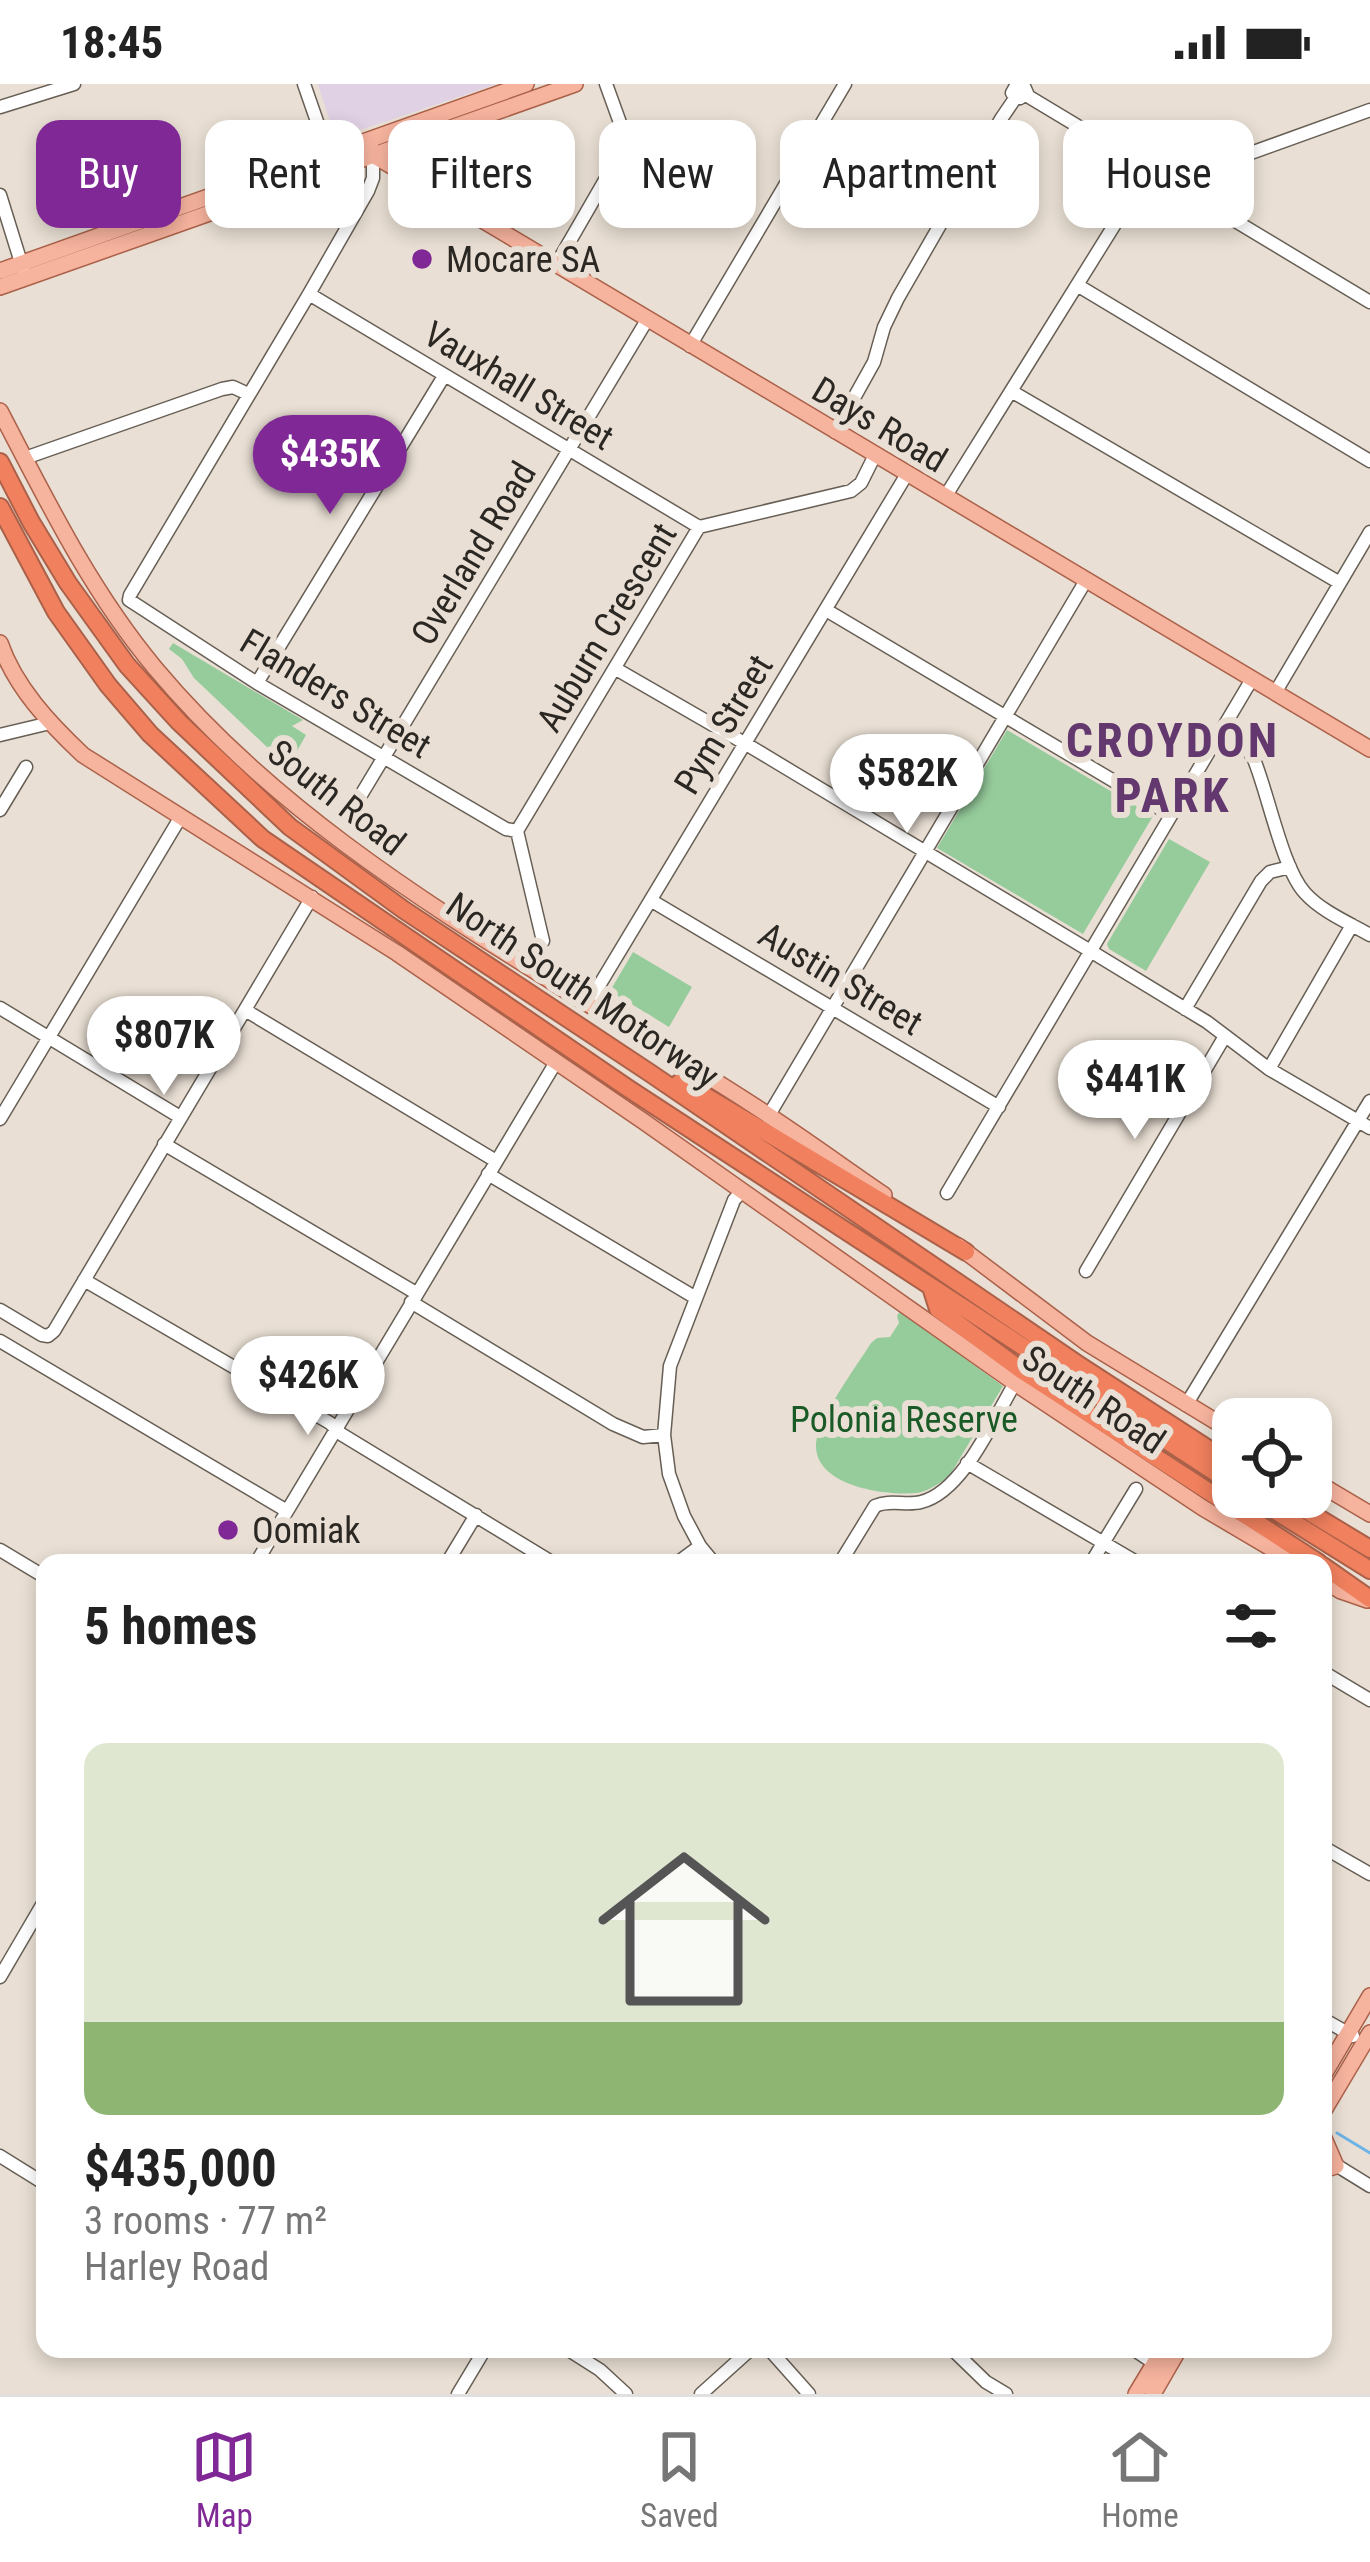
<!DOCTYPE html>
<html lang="en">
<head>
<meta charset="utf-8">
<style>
	:root { --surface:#fff; --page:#f2f2f2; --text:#222; --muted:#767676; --line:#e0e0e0; --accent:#802896 }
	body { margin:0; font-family:"Roboto Condensed",sans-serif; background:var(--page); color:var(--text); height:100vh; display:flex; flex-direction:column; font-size:45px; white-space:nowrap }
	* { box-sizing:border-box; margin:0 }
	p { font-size:39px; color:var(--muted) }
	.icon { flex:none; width:66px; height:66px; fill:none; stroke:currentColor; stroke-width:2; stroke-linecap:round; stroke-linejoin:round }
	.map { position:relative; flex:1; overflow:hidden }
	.drawer { position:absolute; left:36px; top:1470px; width:1296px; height:804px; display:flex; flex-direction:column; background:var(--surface); border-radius:24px; box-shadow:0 6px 18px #0003 }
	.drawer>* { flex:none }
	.hud { position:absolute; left:36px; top:36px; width:1299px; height:108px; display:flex; gap:24px }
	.fabs { position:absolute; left:1212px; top:1314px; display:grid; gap:24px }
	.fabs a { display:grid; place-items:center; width:120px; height:120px; border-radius:24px; background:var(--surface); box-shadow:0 6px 18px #0003; font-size:60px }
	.price { position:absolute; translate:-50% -102px; padding:0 27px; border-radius:42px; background:#fff; color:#222; font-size:39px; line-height:78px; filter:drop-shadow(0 3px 6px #0008) }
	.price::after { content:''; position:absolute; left:50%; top:72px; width:36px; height:27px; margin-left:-18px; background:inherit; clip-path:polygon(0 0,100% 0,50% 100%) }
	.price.selected { background:var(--accent); color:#fff }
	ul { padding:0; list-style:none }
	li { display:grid; align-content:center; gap:24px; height:636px; padding:0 48px }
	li+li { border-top:3px solid var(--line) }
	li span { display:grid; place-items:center; height:372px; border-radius:24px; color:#555 }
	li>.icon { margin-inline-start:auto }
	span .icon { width:216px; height:216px; fill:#fffc; stroke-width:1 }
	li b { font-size:51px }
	h2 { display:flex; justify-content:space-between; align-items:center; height:144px; padding:0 48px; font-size:51px }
	.pill { padding:0 42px; border-radius:24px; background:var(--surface); box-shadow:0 6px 18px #0003; font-size:42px; line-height:108px }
	.pill.selected { background:var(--accent); color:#fff }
	.status { display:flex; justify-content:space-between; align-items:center; height:84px; padding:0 60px; background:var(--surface); direction:ltr }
	.status svg { height:33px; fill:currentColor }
	.tab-bar { display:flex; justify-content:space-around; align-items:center; height:168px; border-top:3px solid var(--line); background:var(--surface); font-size:33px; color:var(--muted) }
	.tab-bar a { display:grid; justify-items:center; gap:6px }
	.tab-bar .selected { color:var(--accent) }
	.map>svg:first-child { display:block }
</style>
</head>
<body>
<div class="status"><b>18:45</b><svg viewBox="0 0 49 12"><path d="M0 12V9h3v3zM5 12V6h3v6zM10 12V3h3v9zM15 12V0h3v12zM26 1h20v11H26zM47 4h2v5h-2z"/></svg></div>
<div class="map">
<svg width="1370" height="2310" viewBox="0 0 1370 2310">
	<rect width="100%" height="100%" fill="#e9dfd4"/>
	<path fill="#e0d1e4" d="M318 0H497L339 53 334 51Z"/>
	<path fill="#96cc9c" d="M173 559 303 636 292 642 306 651 288 683 194 594 182 575 169 565Z
		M1007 646 1153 732 1083 850 937 764Z
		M1169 755 1210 778 1146 887 1109 865 1107 860Z
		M633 868 692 903 669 943 610 907Z
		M900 1227 1003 1302 950 1391C940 1399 929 1407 917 1409 885 1412 814 1402 816 1360 818 1334 856 1283 871 1259L877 1254 890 1253 899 1239 897 1232Z"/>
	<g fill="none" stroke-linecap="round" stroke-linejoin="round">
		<path stroke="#6fb4e6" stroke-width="3" d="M1337 2049 1370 2069"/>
		<defs>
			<path id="minor" d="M304 0 329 72
				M1017 0 1012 9 1020 14 1027 9 1023 0
				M1026 11 1370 218
				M0 23 74 0
				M373 71V94L368 107 309 210 130 511 129 516 257 599 506 745 517 747
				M1179 104 1187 92 1370 26
				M0 111 23 185
				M556 181 627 58 606 0
				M1077 201 1370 377
				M309 210 699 443
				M690 262 845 0
				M1011 307 1340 499
				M835 348 874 278 884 243 898 214 1001 35 1016 13
				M25 374 222 305 233 303 248 310
				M945 413 1148 87
				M826 526 1171 731
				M616 585 746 660 1097 871 1207 938 1269 985 1370 1044
				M257 599 444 292
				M1275 609 1370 448
				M1221 648 1243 661 1253 673C1268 708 1282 784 1305 809 1321 827 1349 839 1370 851
				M0 651 50 639
				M0 726 26 683
				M349 731 647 236
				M652 817 999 1023
				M543 857 517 747 699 443 851 407 861 399 875 371
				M588 920 907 390
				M0 924 180 1033
				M1185 925 1261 797 1270 788 1290 783
				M245 926 496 1077
				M1269 985 1352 841
				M769 1031 1085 498
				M0 1035 180 734
				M164 1060 416 1209
				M488 1090 696 1214
				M947 1109 1252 595
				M1086 1187 1225 952
				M84 1196 330 1339 341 1350 553 1479
				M411 1218 613 1340 643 1353 664 1351
				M0 1226 42 1251 48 1252 54 1247 312 813
				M0 1257 287 1427
				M1186 1321 1370 1017
				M967 1379 1138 1479
				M0 1466 45 1493
				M256 1479 556 978
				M447 1479 476 1431
				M677 1479 700 1462
				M714 1479 700 1462 684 1432 669 1390 664 1351 670 1282 734 1116 742 1107
				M840 1479 875 1422C890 1415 906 1422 921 1418 963 1408 994 1334 1015 1299
				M1091 1479 1136 1405
				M1323 1588 1370 1616
				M1323 1763 1370 1790
				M0 1893 45 1816
				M1323 1935 1353 1952
				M0 2072 45 2100
				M1323 2073 1370 2102
				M567 2265 600 2286 626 2310
				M769 2265 809 2310
				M952 2265 986 2298 1006 2310
				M1133 2265 1154 2279
				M458 2310 485 2265
				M701 2310 751 2265"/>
			<path id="major" d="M369 57 373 71 1370 665
				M0 187 526 0
				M0 203 575 0
				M0 327C47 417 90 506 155 584 268 719 414 812 562 904 631 947 703 987 771 1033 809 1058 846 1085 884 1111
				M0 559C15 603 50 640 83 671L397 869 643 1037 1015 1299 1203 1424 1296 1479
				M958 1162 1087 1259 1233 1348
				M1311 1395 1370 1430
				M1323 1496 1341 1507 1367 1516
				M1323 1992 1370 1912
				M1323 2028 1370 1949
				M1323 2052 1336 2082 1323 2086
				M1136 2310 1163 2265
				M1153 2310 1179 2265"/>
			<path id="highway" d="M0 378 31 438 68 499 127 581 179 638 290 743 404 826 650 989 1079 1281 1233 1381
				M0 423 56 528 108 601 150 650 263 755 629 1005 1233 1400
				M679 999 692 1004 966 1168
				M931 1203 938 1225 1021 1286 1319 1479
				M1253 1413 1370 1486
				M1284 1413 1370 1465
				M1323 1482 1370 1515"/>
		</defs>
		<use href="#minor" stroke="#675f55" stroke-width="15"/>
		<use href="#major" stroke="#ab6149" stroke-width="18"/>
		<use href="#highway" stroke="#ab6149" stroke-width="20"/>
		<use href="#minor" stroke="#fff" stroke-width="12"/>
		<use href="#major" stroke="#f6b39e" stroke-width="15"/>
		<use href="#highway" stroke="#f0805e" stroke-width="16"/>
	</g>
	<g fill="#802896" stroke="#e9dfd4" stroke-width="4.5">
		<circle cx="422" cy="175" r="12"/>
		<circle cx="228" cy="1446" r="12"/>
	</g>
	<g text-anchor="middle" stroke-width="12" stroke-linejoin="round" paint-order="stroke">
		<g font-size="36" fill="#2b2723" stroke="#e9dfd4" text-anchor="start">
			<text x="446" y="188">Mocare SA</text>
			<text x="252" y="1459">Oomiak</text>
		</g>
		<g font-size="36" fill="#2b2723" stroke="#e9dfd4">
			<text transform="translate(519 301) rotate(31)" y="13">Vauxhall Street</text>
			<text transform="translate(880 340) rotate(31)" y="13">Days Road</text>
			<text transform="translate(473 469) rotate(-59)" y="13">Overland Road</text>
			<text transform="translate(606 543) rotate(-59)" y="13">Auburn Crescent</text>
			<text transform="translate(336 609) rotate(31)" y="13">Flanders Street</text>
			<text transform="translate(723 640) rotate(-59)" y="13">Pym Street</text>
			<text transform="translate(337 713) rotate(38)" y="13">South Road</text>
			<text transform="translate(841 894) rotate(31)" y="13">Austin Street</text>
			<text transform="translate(583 906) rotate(34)" y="13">North South Motorway</text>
			<text transform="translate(1094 1315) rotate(34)" y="13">South Road</text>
		</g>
		<g font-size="36" fill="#195a27" stroke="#e9dfd4">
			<text x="904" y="1348">Polonia Reserve</text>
		</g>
		<g font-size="48" font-weight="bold" letter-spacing="3" fill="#62386e" stroke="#e9dfd4">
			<text x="1173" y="673">CROYDON<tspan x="1173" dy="55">PARK</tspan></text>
		</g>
	</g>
</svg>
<div class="fabs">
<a><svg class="icon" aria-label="locate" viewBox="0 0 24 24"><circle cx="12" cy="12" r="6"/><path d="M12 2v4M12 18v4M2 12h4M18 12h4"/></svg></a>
</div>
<b class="price selected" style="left:330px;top:433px">$435K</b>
<b class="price" style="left:907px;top:752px">$582K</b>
<b class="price" style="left:164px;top:1014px">$807K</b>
<b class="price" style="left:1135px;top:1058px">$441K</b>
<b class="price" style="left:308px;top:1354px">$426K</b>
<div class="hud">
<a class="pill selected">Buy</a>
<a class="pill">Rent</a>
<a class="pill">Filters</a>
<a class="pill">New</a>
<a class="pill">Apartment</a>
<a class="pill">House</a>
</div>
<section class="drawer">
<h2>5 homes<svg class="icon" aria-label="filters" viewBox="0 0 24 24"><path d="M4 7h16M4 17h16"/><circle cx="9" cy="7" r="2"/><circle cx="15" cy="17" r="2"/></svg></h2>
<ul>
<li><span style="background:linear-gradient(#dfe7d0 75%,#8fb573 0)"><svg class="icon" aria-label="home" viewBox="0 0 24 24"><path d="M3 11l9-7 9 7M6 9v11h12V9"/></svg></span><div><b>$435,000</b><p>3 rooms · 77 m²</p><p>Harley Road</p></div></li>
</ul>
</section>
</div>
<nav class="tab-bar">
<a class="selected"><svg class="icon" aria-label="map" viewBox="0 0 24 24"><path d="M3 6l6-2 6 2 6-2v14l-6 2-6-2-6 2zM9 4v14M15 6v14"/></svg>Map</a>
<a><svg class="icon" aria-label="saved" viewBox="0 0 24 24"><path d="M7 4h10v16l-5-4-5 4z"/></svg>Saved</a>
<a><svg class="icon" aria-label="home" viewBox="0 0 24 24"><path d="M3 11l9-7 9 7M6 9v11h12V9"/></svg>Home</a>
</nav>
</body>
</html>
